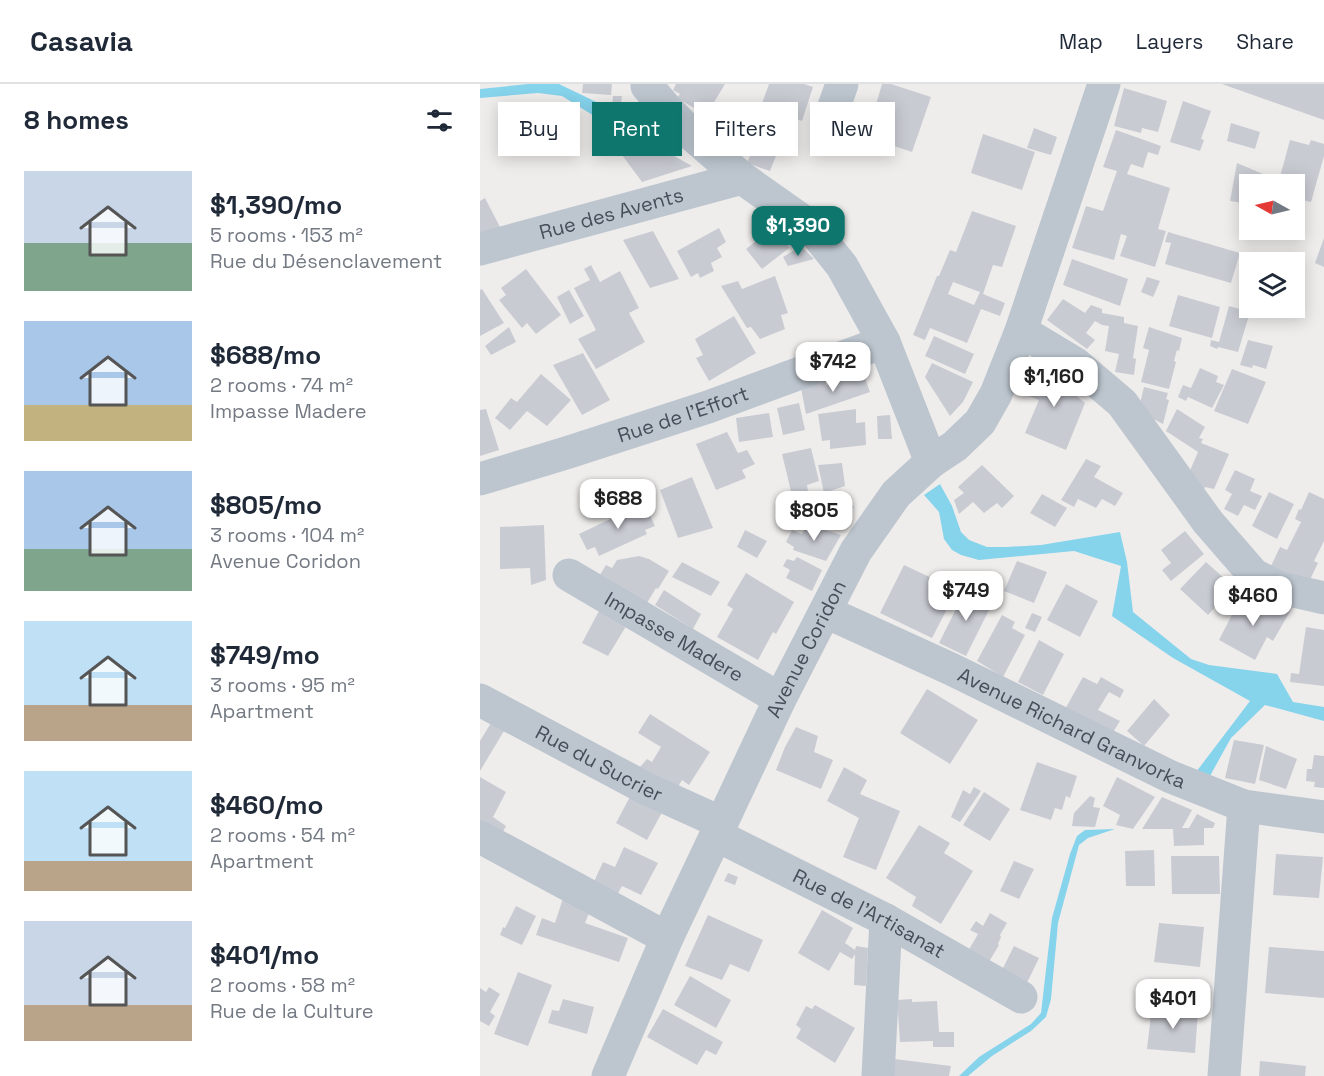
<!DOCTYPE html>
<html lang="en">
<head>
<meta charset="utf-8">
<style>
	:root { --surface:#fff; --page:#f2f2f3; --text:#1f2937; --muted:#747a83; --line:#e0e1e3; --accent:#0f766e }
	body { margin:0; font-family:"Space Grotesk",sans-serif; background:var(--page); color:var(--text); height:100vh; display:flex; flex-direction:column; font-size:22px; white-space:nowrap }
	* { box-sizing:border-box; margin:0 }
	p { font-size:20px; color:var(--muted) }
	.icon { flex:none; width:33px; height:33px; fill:none; stroke:currentColor; stroke-width:2; stroke-linecap:round; stroke-linejoin:round }
	.map { position:relative; flex:1; overflow:hidden }
	.sheet { display:flex; flex-direction:column; background:var(--surface); width:480px }
	.sheet>* { flex:none }
	.guide { position:absolute; left:18px; top:18px; width:570px; height:54px; display:flex; gap:12px }
	.needle { width:39px; rotate:278deg }
	.tools { position:absolute; left:759px; top:90px; display:grid; gap:12px }
	.tools a { display:grid; place-items:center; width:66px; height:66px; border-radius:0px; background:var(--surface); box-shadow:0 3px 15px #0003; font-size:30px }
	.price { position:absolute; translate:-50% -51px; padding:0 14px; border-radius:12px; background:#fff; color:#222; font-size:20px; line-height:39px; filter:drop-shadow(0 2px 3px #0008) }
	.price::after { content:''; position:absolute; left:50%; top:36px; width:18px; height:14px; margin-left:-9px; background:inherit; clip-path:polygon(0 0,100% 0,50% 100%) }
	.price.selected { background:var(--accent); color:#fff }
	ul { padding:0; list-style:none }
	li { display:flex; align-items:center; gap:18px; height:150px; padding:0 24px }
	li span { display:grid; place-items:center; flex:none; width:168px; height:120px; border-radius:0px; color:#555 }
	li>.icon { margin-inline-start:auto }
	span .icon { width:72px; height:72px; fill:#fffc; stroke-width:1 }
	li b { font-size:26px }
	h2 { display:flex; justify-content:space-between; align-items:center; height:72px; padding:0 24px; font-size:26px }
	.pill { padding:0 21px; border-radius:0px; background:var(--surface); box-shadow:0 3px 15px #0003; font-size:21px; line-height:54px }
	.pill.selected { background:var(--accent); color:#fff }
	header { display:flex; align-items:center; gap:36px; box-sizing:border-box; height:84px; padding:0 30px; background:var(--surface); border-bottom:2px solid var(--line) }
	header strong { font-size:28px }
	nav { display:flex; gap:33px; margin-inline-start:auto; font-size:21px }
	main { display:flex; flex:1; min-height:0 }
	.map>svg:first-child { display:block }
</style>
</head>
<body>
<header>
<strong>Casavia</strong>
<nav><a>Map</a><a>Layers</a><a>Share</a></nav>
</header>
<main>
<section class="sheet">
<h2>8 homes<svg class="icon" aria-label="filters" viewBox="0 0 24 24"><path d="M4 7h16M4 17h16"/><circle cx="9" cy="7" r="2"/><circle cx="15" cy="17" r="2"/></svg></h2>
<ul>
<li><span style="background:linear-gradient(#c9d6e8 60%,#7fa58c 0)"><svg class="icon" aria-label="home" viewBox="0 0 24 24"><path d="M3 11l9-7 9 7M6 9v11h12V9"/></svg></span><div><b>$1,390/mo</b><p>5 rooms · 153 m²</p><p>Rue du Désenclavement</p></div></li>
<li><span style="background:linear-gradient(#a9c7e8 70%,#c2b280 0)"><svg class="icon" aria-label="home" viewBox="0 0 24 24"><path d="M3 11l9-7 9 7M6 9v11h12V9"/></svg></span><div><b>$688/mo</b><p>2 rooms · 74 m²</p><p>Impasse Madere</p></div></li>
<li><span style="background:linear-gradient(#a9c7e8 65%,#7fa58c 0)"><svg class="icon" aria-label="home" viewBox="0 0 24 24"><path d="M3 11l9-7 9 7M6 9v11h12V9"/></svg></span><div><b>$805/mo</b><p>3 rooms · 104 m²</p><p>Avenue Coridon</p></div></li>
<li><span style="background:linear-gradient(#bfe0f5 70%,#b9a48a 0)"><svg class="icon" aria-label="home" viewBox="0 0 24 24"><path d="M3 11l9-7 9 7M6 9v11h12V9"/></svg></span><div><b>$749/mo</b><p>3 rooms · 95 m²</p><p>Apartment</p></div></li>
<li><span style="background:linear-gradient(#bfe0f5 75%,#b9a48a 0)"><svg class="icon" aria-label="home" viewBox="0 0 24 24"><path d="M3 11l9-7 9 7M6 9v11h12V9"/></svg></span><div><b>$460/mo</b><p>2 rooms · 54 m²</p><p>Apartment</p></div></li>
<li><span style="background:linear-gradient(#c9d6e8 70%,#b9a48a 0)"><svg class="icon" aria-label="home" viewBox="0 0 24 24"><path d="M3 11l9-7 9 7M6 9v11h12V9"/></svg></span><div><b>$401/mo</b><p>2 rooms · 58 m²</p><p>Rue de la Culture</p></div></li>
</ul>
</section>
<div class="map">
<svg width="844" height="992" viewBox="0 0 844 992">
	<rect width="100%" height="100%" fill="#efedec"/>
	<path fill="#86d3ec" d="M48 0H79L131 25 140 28 169 29 188 48 119 35 82 12 58 9 0 14V5Z
		M460 400 472 422 481 448 489 456 507 463H527L561 461 640 448 647 478 653 528 711 575 729 581 797 590 813 618 844 623V637L785 621 751 654 725 701 710 696 770 617 693 574 632 532 641 482 594 467 499 476 481 471 472 466 464 455 459 428 444 411Z
		M635 745 608 754 599 761 578 839 571 915 566 933 551 947 512 972 488 992H479L499 973 551 940 561 929 572 834 590 770 597 752 605 746Z"/>
	<path fill="#c9cbd3" fill-rule="evenodd" d="M103 0H132L131 11 102 9Z
		M196 0H245L233 20 223 29 197 14 200 10 193 6Z
		M289 0H324L333 3 322 37 281 22Z
		M402 0H411L451 13 432 68 381 51 388 28 391 29 393 23 395 24Z
		M742 0H844V36Z
		M644 4 687 17 678 48 662 44 661 49 634 42Z
		M133 12H142L140 27 132 25Z
		M703 17 731 27 721 55 724 56 720 67 690 58Z
		M246 25 282 39 283 36 307 44 290 87 267 79 270 72 255 67 235 51Z
		M751 39 780 48 775 65 747 57Z
		M554 44 577 53 571 71 547 64Z
		M636 46 681 62 678 71 668 68 663 84 651 80 647 90 690 104 678 145 686 147 675 183 640 172 647 152 641 150 634 176 592 164 606 122 623 127 637 87 623 83Z
		M150 50 157 71 180 64 212 82 162 98 131 56Z
		M503 50 555 68 542 106 491 89Z
		M810 56 829 61 831 56 844 60V72L831 118 814 114V100H798Z
		M757 79 783 90 780 100H770V110L765 109 763 119 750 117Z
		M5 114 20 143 0 153V117Z
		M492 127 536 142 522 183 513 181 503 210 525 219 520 232 501 225 487 259 450 244 445 256 433 251 457 192H459L470 166 476 168ZM473 198 500 208 494 221 468 210Z
		M294 143 309 164 282 185 266 165Z
		M239 144 246 158 237 164 242 173 231 179 234 187 220 194 218 189 211 193 197 167Z
		M173 147 199 195 170 204 143 156Z
		M688 148 760 169 751 199 685 180 691 159 685 158Z
		M844 154V183L835 179Z
		M321 162 334 175 308 182 303 173Z
		M592 175 648 195 640 222 583 201Z
		M111 181 120 198 140 187 159 224 149 229 165 258 116 285 98 255 116 246 94 204 110 196 104 185Z
		M769 181H770V210L761 207Z
		M46 185 81 231 56 250 47 239 42 244 19 216 26 211 21 204Z
		M814 185 824 188 817 207 814 206Z
		M295 192 308 229 301 231 305 245 280 255 271 243 267 244 241 202 258 197 262 205Z
		M667 193 680 197 673 213 661 208Z
		M2 205 24 239 0 252V206Z
		M89 206 104 232 90 240 77 213Z
		M698 211 740 223 732 254 689 242Z
		M583 215 605 229 611 221 622 225V229L644 233V239L658 242 653 274 656 275 654 291 635 288 639 270 625 267 629 242 622 241 615 237 606 249 615 256 607 265 567 236Z
		M749 222 770 228 758 268 738 263 737 265 730 262 731 256 739 258Z
		M254 232 276 269 229 297 216 274 223 271 215 255Z
		M29 243 36 258 11 271 5 262Z
		M669 243 702 254 699 267 697 266 694 277 696 278 689 305 661 298 669 266 663 264Z
		M454 252 494 270 485 290 445 272Z
		M768 256 793 262 786 285 773 281 772 284 760 281Z
		M103 269 130 316 102 331 73 281Z
		M452 279 493 298 483 318 470 332 445 293Z
		M574 283 600 301 594 310 605 319 586 366 545 349 559 316 544 310 553 284 577 299 579 296 571 289Z
		M720 284 738 292 736 298 744 301 732 324 708 313 706 317 698 313 703 301 711 304Z
		M752 285 786 298 768 340 734 327Z
		M383 289 390 308 326 330 321 304 345 296 346 301Z
		M61 290 91 316 67 342 47 327 30 346 15 334 31 314 37 318Z
		M664 303 688 309 686 315 689 316 683 340 658 327Z
		M319 319 325 346 303 351 297 324Z
		M6 325 19 366 0 372V326Z
		M376 325V339L385 338 386 361 350 365V356L342 357 338 330Z
		M697 325 725 343 719 354 723 355 721 359 749 370 734 405 725 403 722 410 708 391 718 368 686 347Z
		M289 329 293 353 259 358 256 334Z
		M410 331 412 355H398L397 332Z
		M247 348 258 369 267 366 275 380 262 386 266 394 236 406 216 360Z
		M331 364 339 397 327 401 329 414 314 420 302 370Z
		M606 375 621 382 614 393 643 409 635 422 622 415 616 424 598 415 594 423 581 416Z
		M362 379 365 402 344 409 338 381Z
		M502 381 534 412 522 424 517 419 504 429 493 418 479 430 474 416 484 409 478 403Z
		M755 386 775 395 770 407 782 412 775 426 764 421 758 432 744 425 752 410 745 406Z
		M212 393 233 444 198 454 180 406Z
		M789 408 814 420 797 455 772 442Z
		M829 408 844 415V457L834 477 838 479 829 498 790 484 800 463 807 466 821 438 815 435 819 425 821 426Z
		M562 410 587 424 575 443 550 429Z
		M361 416 374 423 359 444 346 439Z
		M164 419 175 442 165 446 167 450 119 472 115 463 107 466 99 450Z
		M327 440 361 451 346 477 313 466 314 463 306 458 312 446 322 450Z
		M64 441 66 496 51 501 50 484 20 485V443Z
		M265 446 287 457 277 474 257 463Z
		M705 447 724 470 691 497 682 486 691 479 681 466Z
		M159 472 169 475 189 487 178 505 176 504 161 529 115 499 126 481 132 484 137 476Z
		M317 473 342 486 332 507 306 494 310 486 303 482 307 475 314 477Z
		M537 477 567 488 554 519 524 507Z
		M202 478 240 498 231 512 192 493Z
		M726 478 754 503 728 531 700 505Z
		M424 481 477 506 452 554 400 529Z
		M266 489 314 518 296 550 293 548 278 576 237 553 253 525 247 521Z
		M586 500 618 517 600 553 567 536Z
		M486 505 513 518 486 572 459 559Z
		M184 506 221 530 213 545 175 521Z
		M761 513 790 529 797 516 812 524 793 557 787 553 775 576 739 556Z
		M120 525 148 539 128 572 102 559Z
		M552 529 562 533 555 548 545 544Z
		M522 531 535 538 532 544 545 551 523 593 497 577Z
		M826 543 844 546V602L810 598 811 589 819 590Z
		M559 556 584 570 563 611 538 598Z
		M603 593 617 600 621 593 644 606 640 614 629 608 618 626 640 637 630 653 584 627Z
		M447 605 498 636 470 680 420 649Z
		M674 615 690 631 664 662 647 647Z
		M170 630 230 668 209 701 202 696 197 705 160 683 167 675 172 678 181 663 158 649Z
		M14 634 27 642 0 687V657Z
		M316 643 338 652 334 668 353 676 341 705 296 686 305 663Z
		M754 656 784 661 775 700 745 694Z
		M786 662 817 675 806 705 779 696Z
		M834 671 844 672V704L834 703 835 698 826 697 827 685H832Z
		M557 678 597 692 590 714 586 712 582 726 575 724 571 736 540 726Z
		M364 683 387 696 380 710 420 727 396 786 363 773 379 734 347 717Z
		M0 693 26 708 13 733 26 742 20 753 0 742Z
		M637 693 675 713 653 745 636 741 640 731 623 722Z
		M494 703 501 707 480 738 471 733 483 706 490 710Z
		M153 707 185 723 167 756 136 739Z
		M504 708 530 725 510 757 483 741Z
		M610 712 615 714 613 723 620 724 615 743 592 742 594 729Z
		M682 713 712 726 702 744H709L717 730 735 739 733 744H724V761L694 762 693 745H662Z
		M439 741 470 759 464 769 493 787 461 840 432 822 436 813 406 794Z
		M144 763 178 779 161 811 142 802 136 813 112 802 123 778 135 783Z
		M674 766 675 802H646L645 767Z
		M796 770 843 773 839 814 793 811Z
		M691 772H739L740 810H692Z
		M534 777 554 785 539 815 520 807Z
		M248 789 258 793 255 801 244 797Z
		M83 814 102 821V827L109 829 105 839 148 854 139 878 56 851 62 834 75 839Z
		M36 822 56 832 42 861 20 851 23 843 25 844Z
		M342 826 373 844 365 859 375 866 376 862 388 864 386 902 374 901 375 870 372 875 360 868 349 887 318 869Z
		M510 829 527 839 520 851 521 853 518 860 519 861 504 886 484 874 498 850 490 846 496 837 503 842Z
		M228 831 283 856 269 888 250 880 242 896 205 882Z
		M679 839 724 843 720 883 674 878Z
		M534 862 559 874 544 905 519 892Z
		M789 863 844 867V914L785 909Z
		M38 888 72 901 48 962 14 950Z
		M210 892 251 916 236 944 194 921Z
		M9 903 20 910 10 928 15 932 9 942 0 937V904L6 908Z
		M83 915 114 923 107 950 68 939 72 926 79 927Z
		M432 915V918L457 917 459 948H474V963H453V957L420 958 417 916Z
		M335 921 375 944 355 979 316 954 321 945 316 941 326 922 332 925Z
		M672 922 718 927 715 969 667 965Z
		M183 925 243 958 236 971 226 966 217 981 167 953Z
		M415 975 471 982 469 992H409Z
		M780 977 826 982 825 992H779Z"/>
	<g fill="none" stroke-linecap="round" stroke-linejoin="round">
		<g stroke="#bdc6cf" stroke-width="33">
			<path d="M167 0V2L185 23 210 49 262 94 330 142 362 182 404 258 451 378"/>
			<path d="M350 34 362 0"/>
			<path id="s1" d="M0 165 262 94"/>
			<path d="M541 247 596 280 642 319 728 438 774 491 800 504 844 514"/>
			<path id="s2" d="M0 395 86 369 228 323 404 258"/>
			<path id="s3" d="M89 491 300 615"/>
			<path id="s4" d="M346 528 471 585 691 693 764 722 844 733"/>
			<path id="s5" d="M0 616 167 705 242 739"/>
			<path id="s6" d="M236 751 406 836 541 913"/>
			<path d="M0 753 187 854"/>
			<path id="s7" d="M128 992 187 854 236 751 300 615 376 467 416 410 451 378 475 362 500 338 516 310 541 247 624 0"/>
			<path d="M398 992 406 836"/>
			<path d="M744 992 764 722"/>
		</g>
	</g>
	<g text-anchor="middle" stroke-width="5" stroke-linejoin="round" paint-order="stroke">
		<g font-size="20" fill="#454f5a" stroke="#fff">
			<text dy="7" stroke="none"><textPath href="#s1" startOffset="136">Rue des Avents</textPath></text>
			<text dy="7" stroke="none"><textPath href="#s2" startOffset="213">Rue de l'Effort</textPath></text>
			<text dy="7" stroke="none"><textPath href="#s3" startOffset="122">Impasse Madere</textPath></text>
			<text dy="7" stroke="none"><textPath href="#s7" startOffset="471">Avenue Coridon</textPath></text>
			<text dy="7" stroke="none"><textPath href="#s4" startOffset="272">Avenue Richard Granvorka</textPath></text>
			<text dy="7" stroke="none"><textPath href="#s5" startOffset="135">Rue du Sucrier</textPath></text>
			<text dy="7" stroke="none"><textPath href="#s6" startOffset="172">Rue de l'Artisanat</textPath></text>
		</g>
	</g>
</svg>
<div class="tools">
<a><svg class="needle" viewBox="-14 -14 28 28"><path d="M0-13l5 13h-10z" fill="#e53935"/><path d="M0 13l5-13h-10z" fill="#747a83"/></svg></a>
<a><svg class="icon" aria-label="layers" viewBox="0 0 24 24"><path d="M12 4l9 5-9 5-9-5zM3 14l9 5 9-5"/></svg></a>
</div>
<b class="price selected" style="left:318px;top:173px">$1,390</b>
<b class="price" style="left:353px;top:309px">$742</b>
<b class="price" style="left:574px;top:324px">$1,160</b>
<b class="price" style="left:138px;top:446px">$688</b>
<b class="price" style="left:334px;top:458px">$805</b>
<b class="price" style="left:486px;top:538px">$749</b>
<b class="price" style="left:773px;top:543px">$460</b>
<b class="price" style="left:693px;top:946px">$401</b>
<div class="guide">
<a class="pill">Buy</a>
<a class="pill selected">Rent</a>
<a class="pill">Filters</a>
<a class="pill">New</a>
</div>
</div>
</main>
</body>
</html>
